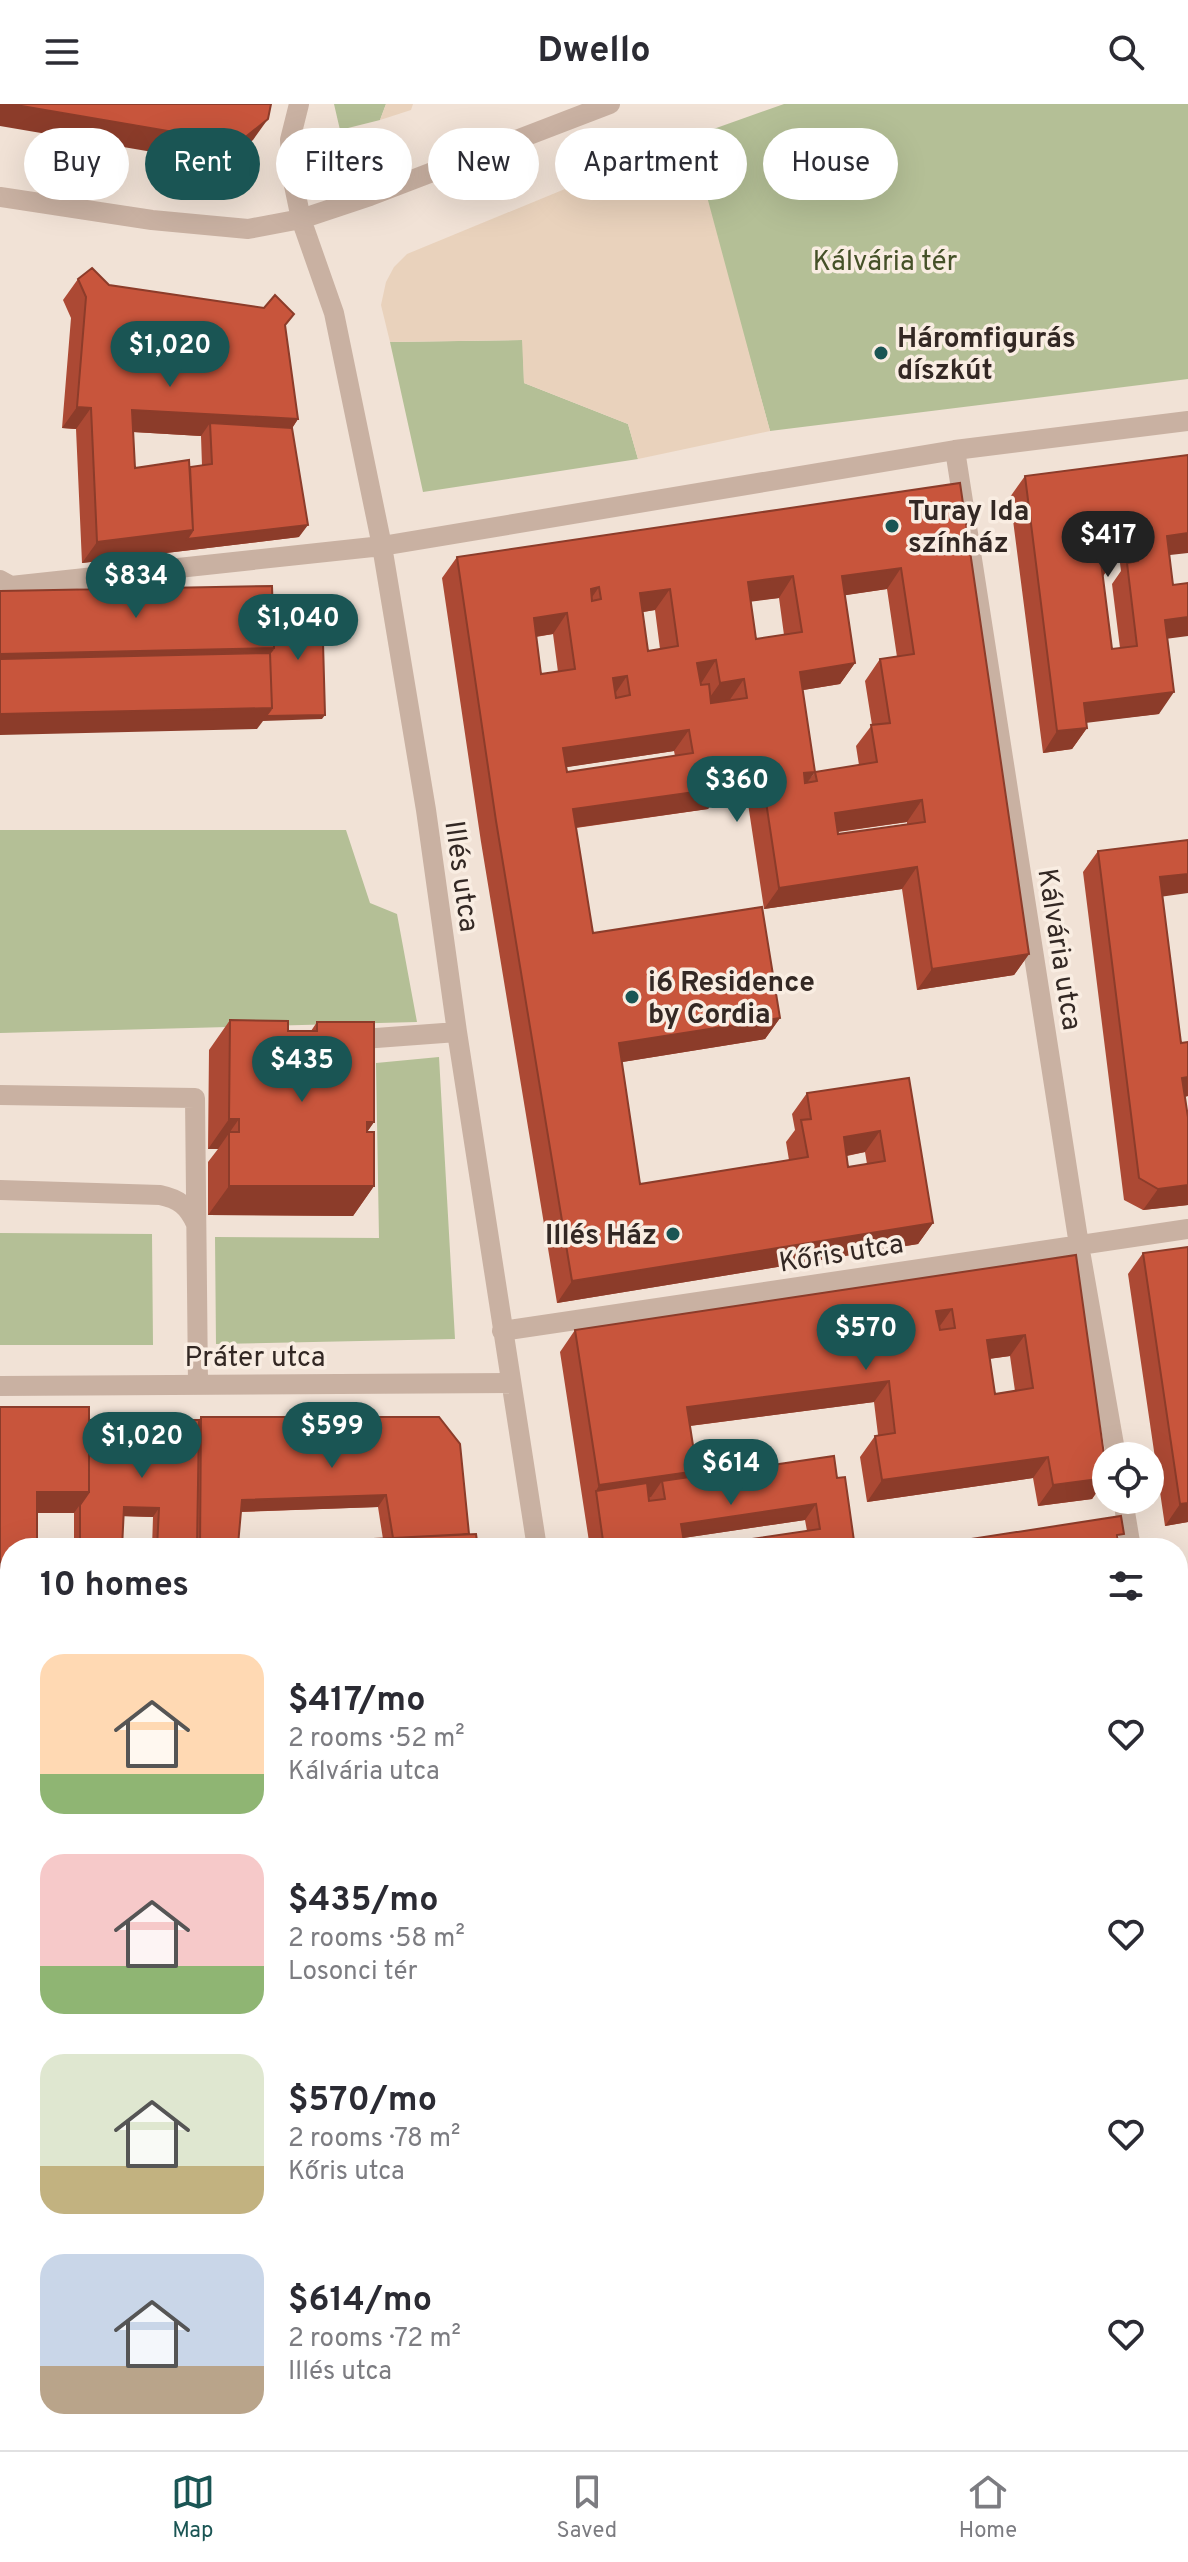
<!DOCTYPE html>
<html lang="en">
<head>
<meta charset="utf-8">
<style>
	:root { --surface:#fff; --page:#f2f2f3; --text:#2b2b33; --muted:#7c7c81; --line:#e1e1e2; --accent:#1a5554 }
	body { margin:0; font-family:Overpass,sans-serif; background:var(--page); color:var(--text); height:100vh; display:flex; flex-direction:column; font-size:30px; white-space:nowrap }
	* { box-sizing:border-box; margin:0 }
	p { font-size:26px; color:var(--muted) }
	.icon { flex:none; width:44px; height:44px; fill:none; stroke:currentColor; stroke-width:2; stroke-linecap:round; stroke-linejoin:round }
	.map { position:relative; flex:1; overflow:hidden }
	.sheet { position:absolute; left:0px; top:1434px; width:1188px; height:912px; display:flex; flex-direction:column; background:var(--surface); border-radius:32px 32px 0 0; box-shadow:0 8px 32px #0002 }
	.sheet>* { flex:none }
	.hud { position:absolute; left:24px; top:24px; width:1140px; height:72px; display:flex; gap:16px }
	.buttons { position:absolute; left:1092px; top:1338px; display:grid; gap:16px }
	.buttons a { display:grid; place-items:center; width:72px; height:72px; border-radius:50%; background:var(--surface); box-shadow:0 8px 32px #0002; font-size:40px }
	.price { position:absolute; translate:-50% -68px; padding:0 18px; border-radius:28px; background:var(--accent); color:#fff; font-size:26px; line-height:52px; filter:drop-shadow(0 2px 4px #0008) }
	.price::after { content:''; position:absolute; left:50%; top:48px; width:24px; height:18px; margin-left:-12px; background:inherit; clip-path:polygon(0 0,100% 0,50% 100%) }
	.price.current { background:#222; color:#fff }
	ul { padding:0; list-style:none }
	li { display:flex; align-items:center; gap:24px; height:200px; padding:0 40px }
	li span { display:grid; place-items:center; flex:none; width:224px; height:160px; border-radius:24px; color:#555 }
	li>.icon { margin-inline-start:auto }
	span .icon { width:96px; height:96px; fill:#fffc; stroke-width:1 }
	li b { font-size:34px }
	h2 { display:flex; justify-content:space-between; align-items:center; height:96px; padding:0 40px; font-size:34px }
	.chip { padding:0 28px; border-radius:36px; background:var(--surface); box-shadow:0 8px 32px #0002; font-size:28px; line-height:72px }
	.chip.current { background:var(--accent); color:#fff }
	header { display:flex; justify-content:space-between; align-items:center; height:104px; padding:0 40px; background:var(--surface); font-size:36px; font-weight:700 }
	.menu { display:flex; justify-content:space-around; align-items:center; height:112px; border-top:2px solid var(--line); background:var(--surface); font-size:22px; color:var(--muted) }
	.menu a { display:grid; justify-items:center; gap:4px }
	.menu .current { color:var(--accent) }
	.map>svg:first-child { display:block }
</style>
</head>
<body>
<header><svg class="icon" aria-label="menu" viewBox="0 0 24 24"><path d="M4 6h16M4 12h16M4 18h16"/></svg>Dwello<svg class="icon" aria-label="search" viewBox="0 0 24 24"><circle cx="10" cy="10" r="6"/><path d="M15 15l6 6"/></svg></header>
<div class="map">
<svg width="1188" height="2346" viewBox="0 0 1188 2346">
	<rect width="100%" height="100%" fill="#f1e2d6"/>
	<path fill="#b4bf96" d="M334 0H386L380 16 340 26Z
		M784 0H1188V275L770 327 744 233 675 113 691 33Z
		M523 236 524 279 628 320 638 355 423 388 390 238Z
		M0 726H346L370 799 397 810 417 918 0 929Z
		M439 953 455 1235 216 1240 215 1133 379 1134 376 959Z
		M0 1129 152 1130 153 1241H0Z
		M242 2336H617L618 2346H230L234 2345Z"/>
	<path fill="#e9d2bc" d="M386 0H413L411 6 380 16Z
		M691 33 770 327 638 355 628 320 524 279 522 236 390 238 381 201 386 178 394 163 407 150Z"/>
	<g fill="none" stroke-linecap="round" stroke-linejoin="round">
		<path stroke="#c9b1a2" stroke-width="20" d="M299 0 290 36 292 72 301 115 334 209 382 442 426 706 457 928 537 1444
			M0 93 152 116 248 125 301 115 370 92 610 0
			M955 346 1079 1141 1116 1352
			M0 476 11 482 382 442 955 346 1188 317
			M349 936 457 928
			M0 991 195 994 198 1280
			M0 1086 160 1091C179 1095 188 1102 196 1120
			M502 1227 1188 1125
			M0 1282 511 1279
			M1123 1396 1131 1444
			M1178 1716 1188 1772
			M0 2092 10 2090
			M1178 2318 1188 2309
			M669 2336 670 2346
			M1144 2346 1156 2336"/>
	</g>
	<path fill="#ac4934" fill-rule="evenodd" d="M78 175 285 222 298 315 292 324 299 433 82 459 76 325 62 324 71 214 63 196ZM133 328 201 332 202 362 190 363 135 364Z
		M1188 351 1169 451 1167 535 1159 610 1086 618 1087 624 1072 645 1043 649 1010 393 1025 372ZM1118 443 1121 467 1112 480 1120 544 1112 545 1103 472 1114 456 1112 444Z
		M960 379 1029 850 1014 871 917 886 902 785 764 805 745 680 723 683 708 705 576 724 593 829 780 914 765 935 622 958 640 1080 789 1056 786 1038 795 1026 792 1010 807 989 909 974 933 1119 918 1140 557 1199 481 738 442 474 457 453ZM887 485 897 553 880 555 865 577 872 621 856 642 859 661 815 668 807 678 803 586 840 580 855 559 845 491ZM779 494 784 531 756 535 751 497ZM655 506 660 545 648 547 643 508ZM553 530 558 568 541 570 536 533ZM674 647 675 652 567 668 566 663ZM907 718V720L838 730V728ZM865 1048 867 1060 848 1063 847 1052Z
		M1098 747 1162 792 1188 992 1185 993 1188 1013V1101L1143 1106 1124 1096 1083 768Z
		M230 916 288 927H311L317 918 374 1018 367 1028 374 1082 353 1112 208 1111V1058L218 1045H208L209 946Z
		M1188 1143V1418L1165 1422 1128 1170 1143 1149Z
		M1076 1151 1106 1365V1375L1092 1395 1038 1402 1033 1374 867 1398 860 1353 875 1332 878 1331 874 1298 690 1322 694 1372 837 1374 855 1444 807 1427 805 1416 683 1434 685 1444H590L560 1248 575 1226ZM1010 1252 1015 1287 995 1290 989 1255Z
		M0 1303 89 1316H199L201 1313H439L469 1430 478 1444H152L153 1413 123 1412 122 1444H74V1409H37L10 1688H0ZM378 1403 383 1435 238 1441 241 1408Z
		M392 2336H508L507 2346H394Z
		M713 2336H815L817 2346H714Z
		M930 2336H1111L1100 2346H932Z"/>
	<path fill="#8c3c2a" d="M0 0H10L268 15 253 36 223 60 0 22Z
		M77 303 91 304 76 325 62 324Z
		M132 306 298 315 284 337 210 319 201 332 117 327Z
		M308 421 299 433 82 459 97 438 193 426Z
		M1133 422 1118 443 1095 446 1110 425Z
		M1188 429V449L1152 453 1167 432Z
		M1114 456 1099 478 1101 458Z
		M901 464 887 485 827 494 842 472Z
		M793 472 779 494 733 500 748 478Z
		M599 483 584 505 591 485Z
		M670 485 655 506 625 511 640 489Z
		M567 509 553 530 519 535 534 514Z
		M1188 513V532L1150 537 1165 516Z
		M274 544 255 570 0 576V550Z
		M716 556 702 578 683 580 697 559Z
		M855 559 840 580 785 589 800 568Z
		M627 572 612 594 613 574Z
		M744 575 729 597 705 600 720 579Z
		M1174 588 1159 610 1069 621 1084 599Z
		M272 604 325 611 322 615 263 617 257 625 0 631V610Z
		M1087 624 1072 645 1043 649 1057 627Z
		M689 626 674 647 548 666 563 644Z
		M760 658 745 680 705 685 720 664Z
		M815 668 800 689 804 669Z
		M723 684 708 705 558 726 573 705Z
		M922 696 907 718 820 730 835 709Z
		M917 763 902 785 764 805 779 784Z
		M1188 770V789L1145 795 1160 773Z
		M1029 850 1014 871 917 886 932 865Z
		M780 914 765 935 604 961 619 939Z
		M1188 973V992L1167 995 1182 974Z
		M229 1015H239L218 1045H208Z
		M367 1018H374L353 1048Z
		M880 1027 865 1048 829 1055 844 1033Z
		M1188 1081V1101L1143 1106 1158 1085Z
		M229 1082H374L353 1112 208 1111Z
		M933 1119 918 1140 557 1199 572 1177Z
		M952 1205 937 1226 936 1207Z
		M1025 1231 1010 1252 972 1257 987 1236Z
		M889 1277 874 1298 673 1324 687 1303Z
		M1048 1353 1033 1374 867 1398 882 1376Z
		M697 1367 683 1389 662 1377 651 1393 598 1401 596 1387 599 1381Z
		M1106 1374 1092 1395 1038 1402 1053 1381Z
		M37 1388H89L74 1409H22Z
		M386 1391 378 1403 234 1408 242 1396Z
		M1188 1399V1418L1165 1422 1180 1400Z
		M816 1400 805 1416 670 1436 681 1420Z
		M124 1403 159 1404 153 1413 118 1412Z
		M0 1666H10V1688H0Z
		M1184 1819 1178 1828V1820Z
		M10 2029V2048L0 2049V2030Z
		M1188 2257V2265L1178 2274V2266Z
		M10 2333V2336H40L0 2342V2335Z
		M1103 2336H1111L1100 2346H1092Z
		M509 2343 507 2346H487Z"/>
	<path fill="#c8553c" stroke="#8c3c2a" stroke-width="2" fill-rule="evenodd" d="M10 0H271L268 15 238 39Z
		M92 164 109 181 264 204 275 191 294 210 285 221 298 315 132 306 135 364 189 356 193 426 97 438 91 304 77 303 86 193 78 175Z
		M210 319 292 324 308 421 187 435 193 426 190 363 212 360Z
		M1188 351V429L1167 432 1173 481 1188 479V513L1165 516 1174 588 1084 599 1087 624 1057 627 1025 372ZM1133 422 1138 457 1127 459 1137 542 1112 545 1101 458 1114 456 1110 425Z
		M960 379 1029 850 932 865 917 763 779 784 760 658 720 664 723 684 573 705 593 829 762 803 780 914 619 939 640 1080 808 1053 801 1016 811 1015 807 989 909 974 933 1119 572 1177 496 717 457 453ZM901 464 914 550 880 555 890 619 871 621 877 658 815 668 817 677 805 679 804 669 815 668 800 568 855 559 842 472ZM793 472 802 528 756 535 748 478ZM599 483 601 495 592 497 591 485ZM670 485 678 542 648 547 640 489ZM567 509 575 565 541 570 534 514ZM716 556 720 579 744 575 747 594 711 599 709 580 701 581 697 559ZM627 572 630 591 616 594 613 574ZM689 626 693 649 567 668 563 644ZM922 696 925 718 838 730 835 709ZM880 1027 885 1057 848 1063 844 1033Z
		M272 482 274 544 0 550V487Z
		M322 502 325 611 266 612 272 604 270 549 274 544 273 503Z
		M270 549 272 604 0 610V555Z
		M1188 736V770L1160 773 1181 939 1188 938V973L1182 974 1188 1013V1081L1158 1085 1139 1074 1098 747Z
		M230 916 288 917V927H317V918H374V1018H367V1028H374V1082H229V1028H239V1015H229Z
		M1188 1143V1399L1180 1400 1143 1149Z
		M1076 1151 1106 1365V1374L1053 1381 1048 1353 882 1376 875 1332 895 1329 889 1277 687 1303 697 1367 599 1381 575 1226ZM952 1205 955 1224 940 1226 936 1207ZM1025 1231 1033 1284 995 1290 987 1236Z
		M0 1303H89V1388H37V1444H10V1666H0Z
		M201 1313H439L460 1340 469 1430 393 1434 386 1391 242 1396 238 1441 200 1444Z
		M89 1316H199L197 1444H157L159 1404 124 1403 122 1444H80V1401L89 1388Z
		M834 1352 837 1374 845 1373 855 1444H690L820 1425 816 1400 681 1420 685 1444H604L596 1387 647 1379 649 1397 665 1395 662 1377Z
		M1121 1412 1124 1430 1117 1431 1119 1444H913Z
		M476 1430 478 1444H206V1443Z
		M1178 1778 1184 1819 1178 1820Z
		M10 1804V2029L0 2030V1806Z
		M1188 1922V2257L1178 2266V1923Z
		M10 2128V2333L0 2335V2130Z
		M396 2336H508L509 2343 487 2346H397Z
		M731 2336H815L817 2346H732Z
		M949 2336H1103L1092 2346H951Z"/>
	<g fill="#1a5554" stroke="#f9ede2" stroke-width="3">
		<circle cx="881" cy="249" r="8"/>
		<circle cx="892" cy="422" r="8"/>
		<circle cx="632" cy="893" r="8"/>
		<circle cx="673" cy="1130" r="8"/>
	</g>
	<g text-anchor="middle" stroke-width="7" stroke-linejoin="round" paint-order="stroke">
		<g font-size="28" fill="#455128" stroke="#f9ede2">
			<text x="885" y="166">Kálvária tér</text>
		</g>
		<g font-size="28" font-weight="bold" fill="#332824" stroke="#f9ede2" text-anchor="start">
			<text x="897" y="243">Háromfigurás<tspan x="897" dy="32">díszkút</tspan></text>
			<text x="908" y="416">Turay Ida<tspan x="908" dy="32">színház</tspan></text>
			<text x="648" y="887">i6 Residence<tspan x="648" dy="32">by Cordia</tspan></text>
			<text x="657" y="1140" text-anchor="end">Illés Ház</text>
		</g>
		<g font-size="28" fill="#332824" stroke="#f9ede2">
			<text transform="translate(463 772) rotate(82)" y="10">Illés utca</text>
			<text transform="translate(1061 845) rotate(81)" y="10">Kálvária utca</text>
			<text transform="translate(841 1148) rotate(-9)" y="10">Kőris utca</text>
			<text x="255" y="1262">Práter utca</text>
		</g>
	</g>
</svg>
<div class="buttons">
<a><svg class="icon" aria-label="locate" viewBox="0 0 24 24"><circle cx="12" cy="12" r="6"/><path d="M12 2v4M12 18v4M2 12h4M18 12h4"/></svg></a>
</div>
<b class="price" style="left:170px;top:285px">$1,020</b>
<b class="price current" style="left:1108px;top:475px">$417</b>
<b class="price" style="left:136px;top:516px">$834</b>
<b class="price" style="left:298px;top:558px">$1,040</b>
<b class="price" style="left:737px;top:720px">$360</b>
<b class="price" style="left:302px;top:1000px">$435</b>
<b class="price" style="left:866px;top:1268px">$570</b>
<b class="price" style="left:332px;top:1366px">$599</b>
<b class="price" style="left:142px;top:1376px">$1,020</b>
<b class="price" style="left:731px;top:1403px">$614</b>
<div class="hud">
<a class="chip">Buy</a>
<a class="chip current">Rent</a>
<a class="chip">Filters</a>
<a class="chip">New</a>
<a class="chip">Apartment</a>
<a class="chip">House</a>
</div>
<section class="sheet">
<h2>10 homes<svg class="icon" aria-label="filters" viewBox="0 0 24 24"><path d="M4 7h16M4 17h16"/><circle cx="9" cy="7" r="2"/><circle cx="15" cy="17" r="2"/></svg></h2>
<ul>
<li><span style="background:linear-gradient(#ffd9b3 75%,#8fb573 0)"><svg class="icon" aria-label="home" viewBox="0 0 24 24"><path d="M3 11l9-7 9 7M6 9v11h12V9"/></svg></span><div><b>$417/mo</b><p>2 rooms · 52 m²</p><p>Kálvária utca</p></div><svg class="icon" aria-label="heart" viewBox="0 0 24 24"><path d="M12 20l-8-8c-3-5 5-10 8-4 3-6 11-1 8 4z"/></svg></li>
<li><span style="background:linear-gradient(#f6c9c9 70%,#8fb573 0)"><svg class="icon" aria-label="home" viewBox="0 0 24 24"><path d="M3 11l9-7 9 7M6 9v11h12V9"/></svg></span><div><b>$435/mo</b><p>2 rooms · 58 m²</p><p>Losonci tér</p></div><svg class="icon" aria-label="heart" viewBox="0 0 24 24"><path d="M12 20l-8-8c-3-5 5-10 8-4 3-6 11-1 8 4z"/></svg></li>
<li><span style="background:linear-gradient(#dfe7d0 70%,#c2b280 0)"><svg class="icon" aria-label="home" viewBox="0 0 24 24"><path d="M3 11l9-7 9 7M6 9v11h12V9"/></svg></span><div><b>$570/mo</b><p>2 rooms · 78 m²</p><p>Kőris utca</p></div><svg class="icon" aria-label="heart" viewBox="0 0 24 24"><path d="M12 20l-8-8c-3-5 5-10 8-4 3-6 11-1 8 4z"/></svg></li>
<li><span style="background:linear-gradient(#c9d6e8 70%,#b9a48a 0)"><svg class="icon" aria-label="home" viewBox="0 0 24 24"><path d="M3 11l9-7 9 7M6 9v11h12V9"/></svg></span><div><b>$614/mo</b><p>2 rooms · 72 m²</p><p>Illés utca</p></div><svg class="icon" aria-label="heart" viewBox="0 0 24 24"><path d="M12 20l-8-8c-3-5 5-10 8-4 3-6 11-1 8 4z"/></svg></li>
</ul>
</section>
</div>
<nav class="menu">
<a class="current"><svg class="icon" aria-label="map" viewBox="0 0 24 24"><path d="M3 6l6-2 6 2 6-2v14l-6 2-6-2-6 2zM9 4v14M15 6v14"/></svg>Map</a>
<a><svg class="icon" aria-label="saved" viewBox="0 0 24 24"><path d="M7 4h10v16l-5-4-5 4z"/></svg>Saved</a>
<a><svg class="icon" aria-label="home" viewBox="0 0 24 24"><path d="M3 11l9-7 9 7M6 9v11h12V9"/></svg>Home</a>
</nav>
</body>
</html>
